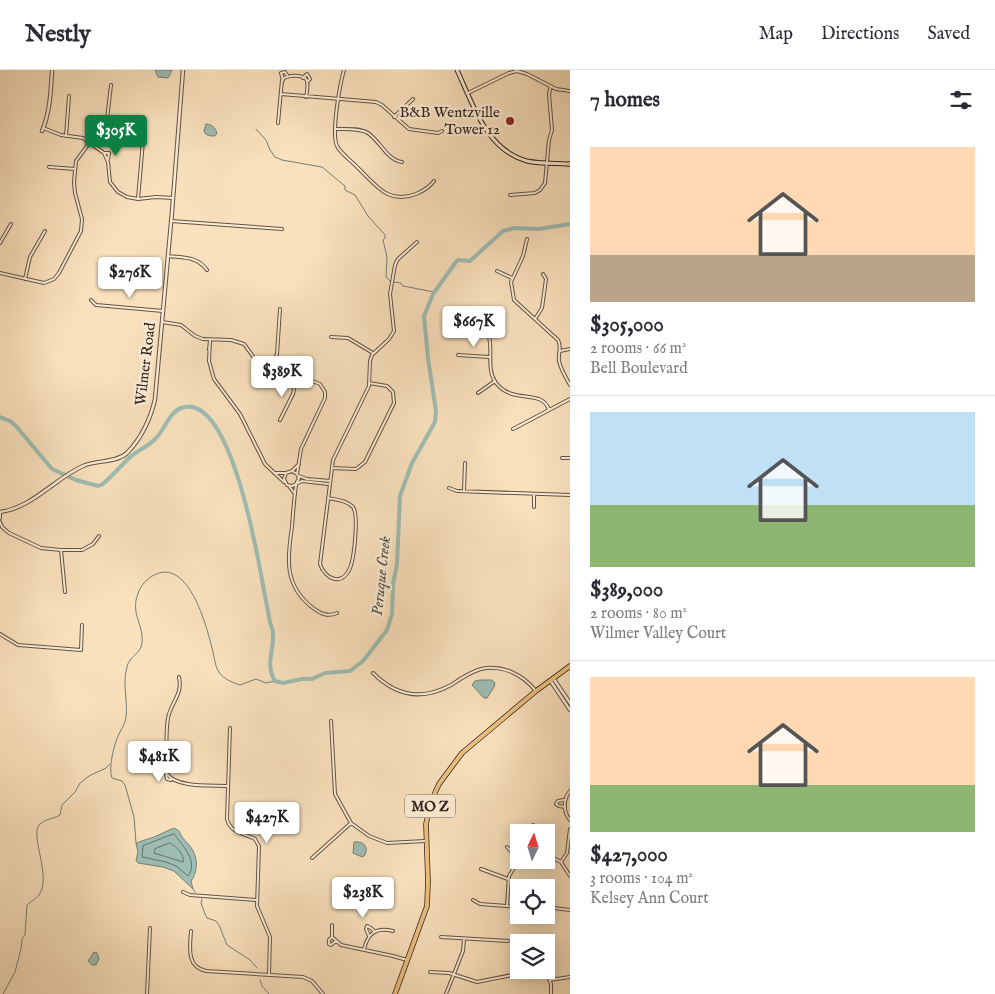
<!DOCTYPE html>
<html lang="en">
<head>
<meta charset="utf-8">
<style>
	:root { --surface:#fff; --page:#f2f2f3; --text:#2b2b33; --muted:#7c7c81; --line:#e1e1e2; --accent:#0b8043 }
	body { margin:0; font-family:"IM FELL English",serif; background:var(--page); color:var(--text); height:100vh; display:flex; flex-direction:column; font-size:19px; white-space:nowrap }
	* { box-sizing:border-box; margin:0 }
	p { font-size:16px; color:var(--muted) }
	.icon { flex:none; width:28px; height:28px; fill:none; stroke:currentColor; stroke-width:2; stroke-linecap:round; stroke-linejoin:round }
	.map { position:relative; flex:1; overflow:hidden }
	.drawer { display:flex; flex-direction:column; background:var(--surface); width:425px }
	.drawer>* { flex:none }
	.needle { width:32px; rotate:4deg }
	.controls { position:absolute; left:510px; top:754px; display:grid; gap:10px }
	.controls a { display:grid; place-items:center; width:45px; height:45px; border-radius:0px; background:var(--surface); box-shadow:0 2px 12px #0003; font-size:25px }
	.price { position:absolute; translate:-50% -42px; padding:0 11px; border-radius:5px; background:#fff; color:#222; font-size:16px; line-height:32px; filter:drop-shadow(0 1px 2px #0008) }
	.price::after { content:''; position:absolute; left:50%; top:30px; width:15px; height:11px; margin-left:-8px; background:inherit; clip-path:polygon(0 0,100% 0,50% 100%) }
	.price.selected { background:var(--accent); color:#fff }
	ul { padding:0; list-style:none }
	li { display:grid; align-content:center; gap:10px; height:265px; padding:0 20px }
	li+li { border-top:1px solid var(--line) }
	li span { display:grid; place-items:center; height:155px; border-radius:0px; color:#555 }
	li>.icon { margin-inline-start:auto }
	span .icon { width:90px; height:90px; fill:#fffc; stroke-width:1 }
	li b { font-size:21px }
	h2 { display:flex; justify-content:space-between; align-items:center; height:60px; padding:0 20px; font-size:21px }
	header { display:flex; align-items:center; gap:30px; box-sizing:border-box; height:70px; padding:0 25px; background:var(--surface); border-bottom:1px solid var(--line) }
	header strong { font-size:24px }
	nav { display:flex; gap:28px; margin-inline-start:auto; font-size:18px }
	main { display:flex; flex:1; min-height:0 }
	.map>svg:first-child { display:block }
</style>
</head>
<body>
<header>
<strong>Nestly</strong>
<nav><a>Map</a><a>Directions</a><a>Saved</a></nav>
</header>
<main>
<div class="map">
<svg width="570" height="924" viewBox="0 0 570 924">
	<rect width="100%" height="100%" fill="#f9e1bd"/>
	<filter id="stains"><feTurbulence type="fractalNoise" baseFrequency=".004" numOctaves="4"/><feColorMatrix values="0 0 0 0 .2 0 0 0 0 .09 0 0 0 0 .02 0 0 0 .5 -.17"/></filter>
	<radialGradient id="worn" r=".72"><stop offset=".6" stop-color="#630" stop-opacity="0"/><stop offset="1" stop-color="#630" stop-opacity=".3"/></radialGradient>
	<path fill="#9ebdb4" stroke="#727f78" d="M155 0H172L168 8 158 7Z
		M206 54C212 55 215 57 217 63L215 66C210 66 206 66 204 61Z
		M480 610H492L495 613 494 617 487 628H484L472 615 475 611Z
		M174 758 179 761C181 767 184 769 188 774 198 784 199 800 191 811L193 819 174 801 163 797 138 793 136 790 138 782 136 773 154 767Z
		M354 772C363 771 369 776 365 785L362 787 353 783Z
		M94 882 97 883 99 889 96 895H92L88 891Z"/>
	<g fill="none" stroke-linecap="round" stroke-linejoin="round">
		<path stroke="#687068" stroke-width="1" d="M174 764C182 775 199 791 188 806L176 796 166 792 142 787 143 776Z
			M170 773C176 776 185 785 183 792L154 783 155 779Z"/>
		<path stroke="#727f78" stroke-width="1" d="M256 59 266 70 270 80 275 87 282 90 322 97 345 116V120L355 125 368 146 385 165V168L383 170 387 187 386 207 390 211
			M393 212 401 213 403 216 434 222
			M136 773 134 747 125 715 122 711 112 708C108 698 114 674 119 664 122 658 125 654 126 647 128 630 122 614 127 597 129 586 141 584 142 573 144 554 129 543 139 521 143 512 150 506 159 503 194 493 211 572 216 596 220 608 229 611 240 615L256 609 266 613 275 611
			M193 819 195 822
			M202 829 201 833 205 844 207 848 216 851 219 855 227 875 250 890 257 898
			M260 910 262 916 269 924
			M3 924 15 902 21 879 22 869 25 865 27 835C31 831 36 829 39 825 52 807 30 766 39 755 44 749 54 749 60 745L62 735 75 722 80 713 89 706 106 698 110 694"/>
		<path stroke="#9ebdb4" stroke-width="4" d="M0 347 10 351 16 356 52 399 76 410 98 416 103 414C113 405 121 396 130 387 139 379 150 376 157 367 165 358 170 342 181 338 230 320 257 484 263 515 265 527 268 540 270 552 271 556 273 560 273 563 274 581 265 595 275 611L283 613 302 609H312L325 603 350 601 363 591 387 560 392 544 393 514 397 494 400 426 412 393 435 352 436 341 428 288 424 246 433 224 456 192 458 190 470 191 503 161 515 158 539 159 570 154"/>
		<defs>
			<path id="minor" d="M344 0C340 14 331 63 337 76 341 84 352 91 358 98 376 115 388 135 416 124 423 121 429 118 434 111
				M303 8 307 4 310 9 308 11
				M283 10 281 3 285 2 287 5
				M468 23 509 3 517 1 527 4 556 19 570 21
				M281 24 376 32 382 35 409 59 438 63 442 61
				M394 47 413 29
				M107 49 114 53 136 57 141 64 143 71 138 129
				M278 53 282 10C286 5 301 4 306 9 309 13 307 22 306 27
				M136 57 142 56V60L141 62
				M43 58 61 65 83 68 104 83 108 92 110 112 118 122 127 127 138 129 156 127 173 128
				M336 59C346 59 360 58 368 63 380 71 387 90 402 92
				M66 66 69 26
				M104 83H109L108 89
				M49 97 75 99
				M510 125 535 123 540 120 545 113 549 70 552 60 549 24 551 16
				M171 151 282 159
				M527 169 523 186 511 212 514 230 558 270C562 277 558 283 559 291 561 300 566 308 570 315
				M0 173 11 154
				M168 186C183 188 197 186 207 200
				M497 201 512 208
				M0 203 44 213 54 209 59 203 81 161 82 149 75 123 74 112 76 91 107 49 111 15
				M25 209 30 187 45 161
				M91 230 96 235 163 241
				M470 242C476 249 487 257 489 267 493 282 486 299 496 313 513 335 542 318 549 340
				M535 249 542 238 546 209 543 204
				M162 252 181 255 195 266 203 269 231 270 244 274 255 289 272 301 295 310H310L320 314 325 322V328L301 379 297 404
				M331 267 348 268 373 283
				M210 271 209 291 214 309 240 344 265 394 284 412
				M209 280 210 270
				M560 281 570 279
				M458 285 489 287
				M261 315 277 284 280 239
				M478 323 495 311
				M280 350 293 324 296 310
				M513 359 570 329
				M562 388H570
				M332 398 356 399 365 392 394 333 393 322 387 316 369 313
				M292 401 299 394
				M274 403H286
				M299 406 307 409 330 411
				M296 414 299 408 297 404 292 401 286 403 284 409 287 415 292 416 302 411 328 414
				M296 415C294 429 293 443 292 457 287 489 284 516 313 538 321 544 328 547 337 543
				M289 416 295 424
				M449 418 457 421 570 425
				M464 421 465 393
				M328 428C337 430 346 430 353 437 359 445 354 489 350 498 342 517 325 509 320 494L333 390 369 316 370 291 372 285 389 269 394 261 390 224 395 195 398 189 417 172
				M534 437V425
				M0 448V442
				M0 452 2 457 9 463 41 478 61 480H82L93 474 99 466
				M61 480 65 522
				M0 564 18 575 81 580 82 555
				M373 603C396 626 422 631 451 615 460 609 470 602 481 599 503 594 523 605 536 621
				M179 607C183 625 171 632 168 648 165 666 167 686 167 704 177 718 211 715 228 716
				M331 651 335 724 351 753 369 766 387 773 425 771
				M230 658 227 749C231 764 244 763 255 769L259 776 257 836 270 867 269 905
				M166 704 167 709 171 710
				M570 721C563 729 563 742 570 750
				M564 730 558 731 556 734 559 736 565 737
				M533 755 536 762
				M507 777 519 790
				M546 784 561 792 570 806
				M312 788 351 753
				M561 792 567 783 570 759
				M481 799 508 809
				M539 818V815
				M183 822 190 825 256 830
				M473 830 480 834 519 837
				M507 836 509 806 519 790
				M546 837 570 840
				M332 855V867L341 875 393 886 407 890
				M191 861C190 877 186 897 206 901L303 907 312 911 323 924
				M369 866 366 859 367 856 371 858 374 861
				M332 867 329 870V874L331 875 336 871
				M441 867 508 871
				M543 872 544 868
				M364 879C368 863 376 857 393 861
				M545 900 551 914V924
				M430 902 449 903 477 912 512 905
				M550 910 570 907
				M147 924 150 858
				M446 924 463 881 464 869"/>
			<path id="tertiary" d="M42 61C50 43 51 20 52 0
				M0 442C32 438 54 409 83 396 96 390 116 393 127 383 141 369 151 348 155 329L172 142 183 0
				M553 608 570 633
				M550 610 570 640"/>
			<path id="secondary" d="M457 0C473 34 486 80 527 91 540 94 556 93 569 94"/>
			<path id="primary" d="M569 94H570
				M395 924 427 836 428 812 426 754 431 732 439 714 462 683 536 621 570 596"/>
		</defs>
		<use href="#minor" stroke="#635245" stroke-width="4"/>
		<use href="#tertiary" stroke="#635245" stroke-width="4.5"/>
		<use href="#secondary" stroke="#31221d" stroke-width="5"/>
		<use href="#primary" stroke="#31221d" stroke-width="5.5"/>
		<use href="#minor" stroke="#fbecd4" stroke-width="2"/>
		<use href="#tertiary" stroke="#fbecd4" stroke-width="2.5"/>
		<use href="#secondary" stroke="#fbecd4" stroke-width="3"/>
		<use href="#primary" stroke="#ecc07e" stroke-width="4"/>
	</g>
	<circle fill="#8f2418" stroke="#fbecd4" stroke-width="2" cx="510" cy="51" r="5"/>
	<g text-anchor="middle" stroke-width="5" stroke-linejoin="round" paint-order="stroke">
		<rect fill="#fbecd4" stroke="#6e5f54" stroke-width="1" x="405" y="724.5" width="50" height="23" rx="4"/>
		<g font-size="14" font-weight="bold" fill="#31221d">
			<text x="430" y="741">MO Z</text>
		</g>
		<g font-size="15" fill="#31221d" stroke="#fbecd4" text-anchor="end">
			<text x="500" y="47">B&amp;B Wentzville<tspan x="500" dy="17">Tower 12</tspan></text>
		</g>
		<g font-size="15" fill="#31221d" stroke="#fbecd4">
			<text transform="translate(145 294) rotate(-83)" y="5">Wilmer Road</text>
		</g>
		<g font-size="16" font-style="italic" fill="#52504a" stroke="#fbecd4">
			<text transform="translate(380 506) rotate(-84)" y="6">Peruque Creek</text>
		</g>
	</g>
	<rect width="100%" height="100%" filter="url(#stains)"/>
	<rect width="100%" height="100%" fill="url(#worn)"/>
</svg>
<div class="controls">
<a><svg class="needle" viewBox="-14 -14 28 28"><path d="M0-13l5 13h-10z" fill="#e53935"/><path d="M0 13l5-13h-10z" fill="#7c7c81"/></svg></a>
<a><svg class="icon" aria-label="locate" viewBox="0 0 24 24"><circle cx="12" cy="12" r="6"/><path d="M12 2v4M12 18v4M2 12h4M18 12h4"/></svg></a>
<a><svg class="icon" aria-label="layers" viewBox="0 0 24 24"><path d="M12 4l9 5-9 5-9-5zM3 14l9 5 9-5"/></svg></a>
</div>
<b class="price selected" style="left:116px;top:87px">$305K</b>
<b class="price" style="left:130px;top:229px">$276K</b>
<b class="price" style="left:474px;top:278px">$667K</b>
<b class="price" style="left:282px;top:328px">$389K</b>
<b class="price" style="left:159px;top:713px">$481K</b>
<b class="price" style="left:267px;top:774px">$427K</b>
<b class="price" style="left:363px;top:849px">$238K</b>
</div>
<section class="drawer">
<h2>7 homes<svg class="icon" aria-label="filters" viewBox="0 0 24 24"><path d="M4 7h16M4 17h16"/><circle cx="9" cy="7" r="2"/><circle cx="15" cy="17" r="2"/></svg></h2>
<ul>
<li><span style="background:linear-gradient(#ffd9b3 70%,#b9a48a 0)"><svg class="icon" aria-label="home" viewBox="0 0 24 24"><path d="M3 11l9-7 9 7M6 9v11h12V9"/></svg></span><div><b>$305,000</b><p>2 rooms · 66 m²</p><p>Bell Boulevard</p></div></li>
<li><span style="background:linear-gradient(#bfe0f5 60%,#8fb573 0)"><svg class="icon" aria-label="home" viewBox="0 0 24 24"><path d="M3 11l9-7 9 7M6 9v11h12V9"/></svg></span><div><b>$389,000</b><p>2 rooms · 80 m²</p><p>Wilmer Valley Court</p></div></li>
<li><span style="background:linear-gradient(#ffd9b3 70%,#8fb573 0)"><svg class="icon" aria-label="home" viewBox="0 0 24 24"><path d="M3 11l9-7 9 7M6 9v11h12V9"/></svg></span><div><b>$427,000</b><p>3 rooms · 104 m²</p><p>Kelsey Ann Court</p></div></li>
</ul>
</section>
</main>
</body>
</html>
